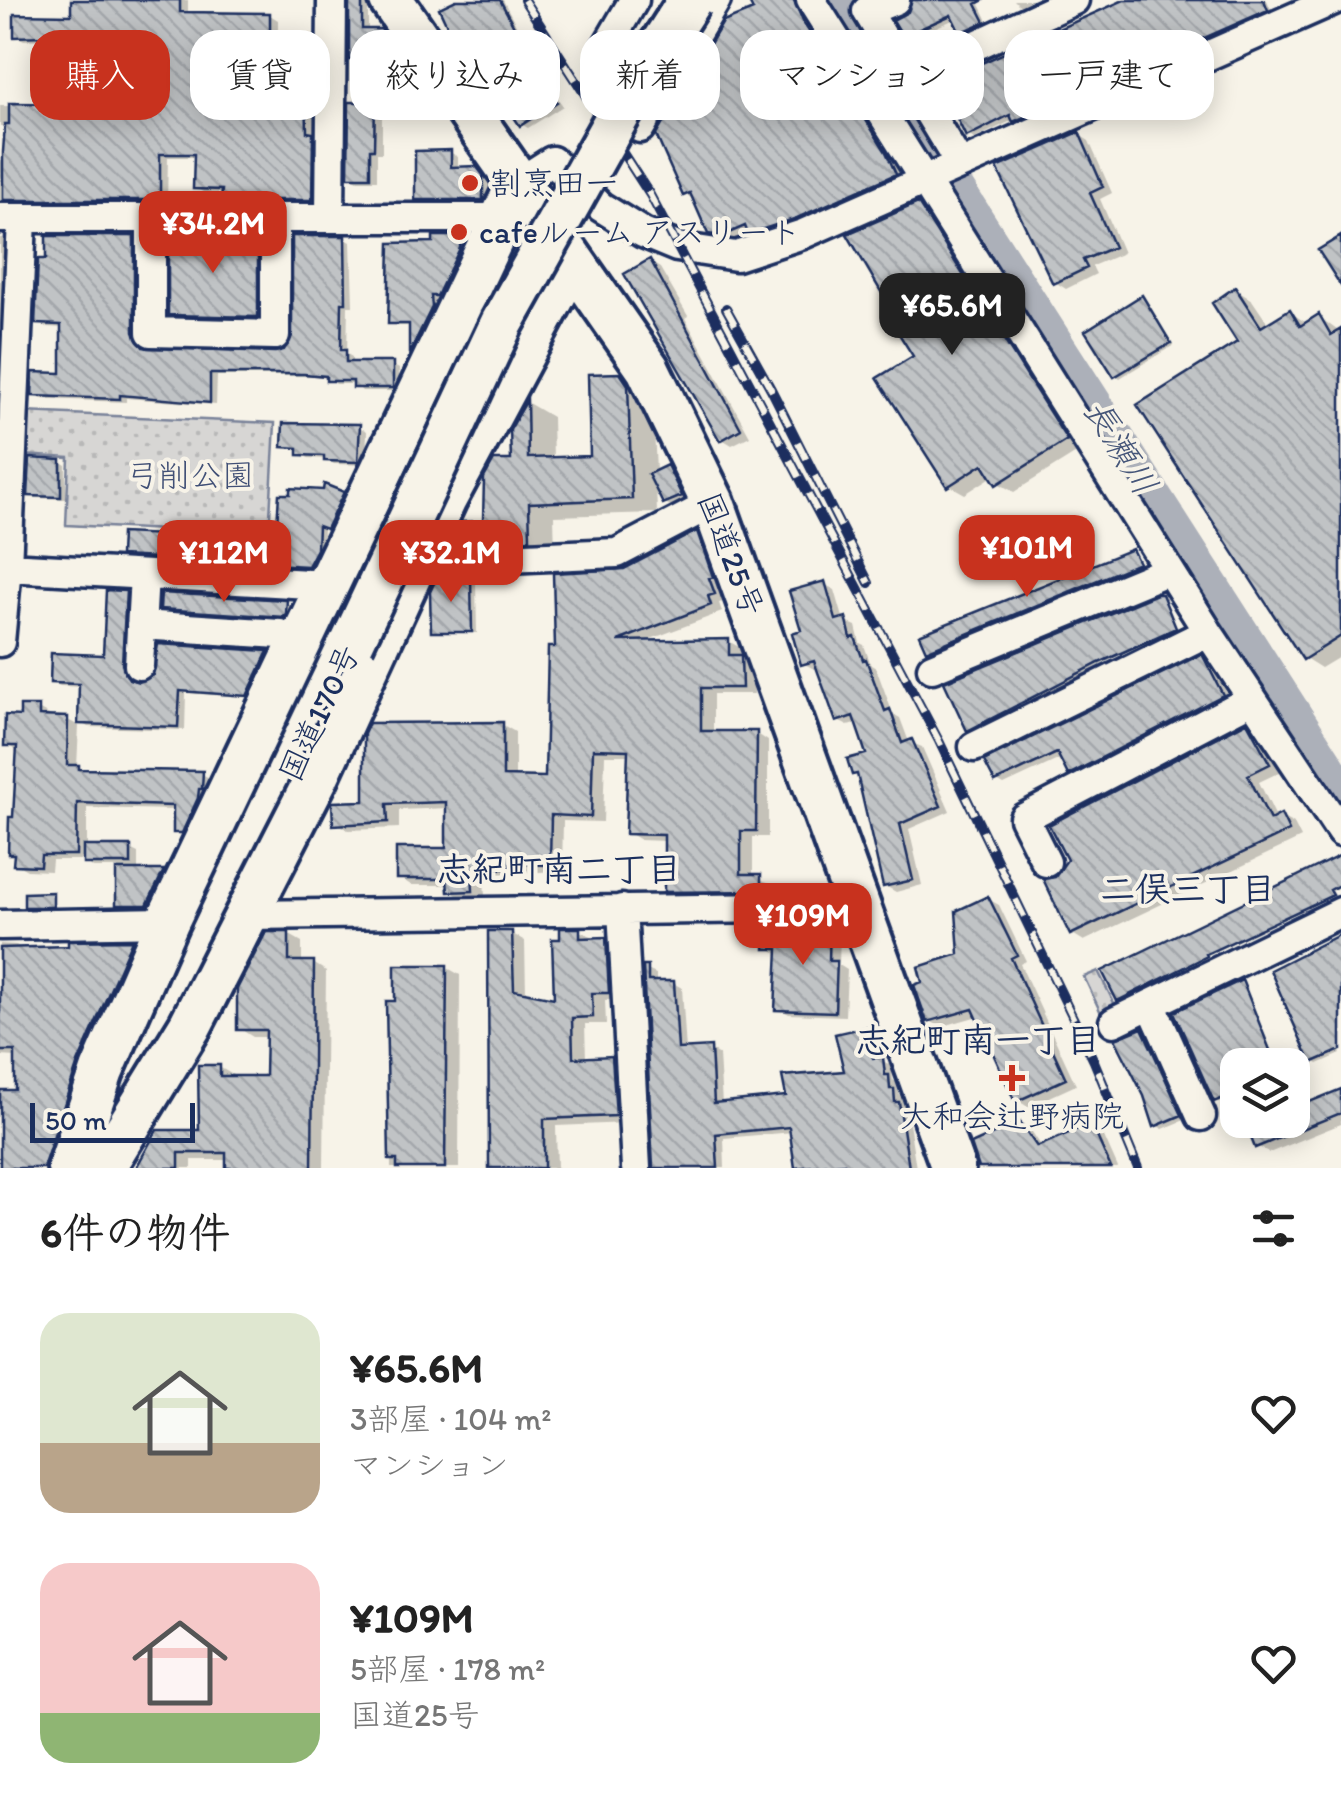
<!DOCTYPE html>
<html lang="ja">
<head>
<meta charset="utf-8">
<style>
	:root { --surface:#fff; --page:#f6f6f6; --text:#222; --muted:#767676; --accent:#c8321e }
	body { margin:0; font-family:Itim,"Klee One",sans-serif; background:var(--page); color:var(--text); height:100vh; display:flex; flex-direction:column; font-size:38px; white-space:nowrap }
	* { box-sizing:border-box; margin:0 }
	p { font-size:32px; color:var(--muted) }
	.icon { flex:none; width:55px; height:55px; fill:none; stroke:currentColor; stroke-width:2; stroke-linecap:round; stroke-linejoin:round }
	.map { position:relative; height:1168px; overflow:hidden }
	.drawer { display:flex; flex-direction:column; background:var(--surface); flex:1 }
	.drawer>* { flex:none }
	.guide { position:absolute; left:30px; top:30px; width:1282px; height:90px; display:flex; gap:20px }
	.tools { position:absolute; left:1220px; top:1048px; display:grid; gap:20px }
	.tools a { display:grid; place-items:center; width:90px; height:90px; border-radius:20px; background:var(--surface); box-shadow:0 5px 25px #0003; font-size:50px }
	.scale { position:absolute; left:30px; bottom:25px; width:165px; box-sizing:border-box; padding-left:10px; border:5px solid #1b2f5e; border-top:0; font-size:28px; line-height:35px; white-space:nowrap; color:#1b2f5e; -webkit-text-stroke:8px #f7f3e8; paint-order:stroke }
	.price { position:absolute; translate:-50% -85px; padding:0 22px; border-radius:20px; background:var(--accent); color:#fff; font-size:32px; line-height:65px; filter:drop-shadow(0 2px 5px #0008) }
	.price::after { content:''; position:absolute; left:50%; top:60px; width:30px; height:22px; margin-left:-15px; background:inherit; clip-path:polygon(0 0,100% 0,50% 100%) }
	.price.on { background:#222; color:#fff }
	ul { padding:0; list-style:none }
	li { display:flex; align-items:center; gap:30px; height:250px; padding:0 40px }
	li span { display:grid; place-items:center; flex:none; width:280px; height:200px; border-radius:30px; color:#555 }
	li>.icon { margin-inline-start:auto }
	span .icon { width:120px; height:120px; fill:#fffc; stroke-width:1 }
	li b { font-size:42px }
	h2 { display:flex; justify-content:space-between; align-items:center; height:120px; padding:0 40px; font-size:42px }
	.chip { padding:0 35px; border-radius:30px; background:var(--surface); box-shadow:0 5px 25px #0003; font-size:35px; line-height:90px }
	.chip.on { background:var(--accent); color:#fff }
	.map>svg:first-child { display:block }
</style>
</head>
<body>
<div class="map">
<svg width="1341" height="1168" viewBox="0 0 1341 1168">
	<defs>
		<pattern id="grass-dots" width="8" height="8" patternUnits="userSpaceOnUse" patternTransform="scale(2.5)"><rect width="8" height="8" fill="#d7d6d4"/><path d="M2 2h.1M6 6h.1" fill="none" stroke="#b8b8b8" stroke-width="1.8" stroke-linecap="round"/></pattern>
		<pattern id="building-back-hatch" width="6" height="6" patternUnits="userSpaceOnUse" patternTransform="scale(2.5)"><rect width="6" height="6" fill="#c0c3c5"/><path d="M-1 5l2 2M0 0l6 6M5-1l2 2" fill="none" stroke="#a4a8ac"/></pattern>
	</defs>
	<rect width="100%" height="100%" fill="#f7f3e8"/>
	<filter id="ink" filterUnits="userSpaceOnUse"><feTurbulence type="fractalNoise" baseFrequency=".01" numOctaves="2"/><feDisplacementMap in="SourceGraphic" scale="20" xChannelSelector="R" yChannelSelector="G"/><feConvolveMatrix kernelMatrix="1 2 1 2 8 2 1 2 1" color-interpolation-filters="sRGB"/></filter>
	<g filter="url(#ink)">
		<path fill="url(#grass-dots)" stroke="#798299" stroke-width="2.5" d="M24 412 275 423 269 535 66 525 69 458 22 455Z
			M1098 971 1124 1023 1109 1030 1084 977Z"/>
		<path fill="#0003" d="M74 0H188V15H270L278 20V55L313 56 322 61 321 90H314L315 136 321 140 320 204H232L224 199V193H204L196 188V157H168L167 204 0 207V160H5V126H0V106L116 107 117 69 110 38 24 40 16 36 74 17Z
			M351 0 368 1V32H380L388 36 406 62 358 63 351 59Z
			M462 0H503L522 36 502 46 533 90 543 83 550 87 563 106 528 128 521 124 507 102 500 98Z
			M751 0H802L844 72 857 100 865 105 910 183 739 244 727 242 710 232 696 201 685 194 756 11Z
			M913 0H978L990 25 968 35 962 32 955 19 916 36 919 44 916 46 909 42Z
			M1014 0H1045L1024 10Z
			M1119 0H1267L1273 14 1021 124 1013 120 974 139 968 135 955 108 947 104 1121 4Z
			M374 104 382 109V153H377V180H358L350 176Z
			M1078 134 1089 141 1112 193 1100 199 1123 253 1092 266 1096 274 1066 289 1055 282Z
			M450 152 458 157V169H476L484 174 490 182V203L426 204 418 199Z
			M917 205 934 215 1081 450 1014 492 998 483 993 476 965 494 949 485 916 356 896 312Z
			M0 237 11 243 7 351 0 350Z
			M133 238 140 242V338L147 351 284 353 344 238 351 242 353 306H348L347 354 352 357V365H392L399 369V391H362L355 384H336L329 378 313 376H217L216 405 126 398V402L42 399 34 395 64 376V328L45 327 38 323Z
			M257 238 261 240V318L171 313Z
			M435 238H465L470 241 445 299H438V312L417 356 411 352V326H398L391 322 436 245Z
			M650 262 660 268 688 316 685 318 750 436 732 445 722 439Z
			M1236 290 1252 300 1269 325 1290 312 1308 324 1319 317 1341 333V656L1321 668 1305 658 1241 342Z
			M1142 298 1174 345 1120 378 1116 375Z
			M620 375 646 391 653 402 656 473 667 468 674 472 688 500 673 507 665 503 656 484 657 513 554 516 555 553 481 556 456 542 486 524 513 463V431L528 403 552 417 553 460 593 458Z
			M359 427 367 431 366 465 334 464 326 459 308 458 301 450 285 446Z
			M61 462 66 465V499L36 498 30 495Z
			M343 495 348 498 333 531 323 527 322 553 315 568 129 558 123 554 278 542Z
			M697 534 709 541 724 583 720 585 726 601 719 603 722 612 643 642 728 641 741 648V657L753 664 754 694H713V733H756L768 741V837H753V877L773 884 772 897 679 898 666 891V841L640 840 628 833 630 755H605L603 822 563 821 562 871 489 874 484 876 485 897 462 898 450 891V885H411L398 877 448 850 449 808 399 810V828L348 830 336 823 503 725 515 732V779H548L557 650 625 571Z
			M1131 552 1138 567 932 652 928 650Z
			M471 580 476 583 477 633H439L433 630Z
			M824 584 835 590 844 621 856 626 860 643 864 645 871 665 876 668 893 714 900 718 909 742 922 747 950 811 909 829 922 885 896 892 885 886 860 777 855 774 869 755 858 723 848 726 838 721 819 667 814 669 803 663 804 632Z
			M125 594 132 598 128 670 133 683 147 684 155 677 160 646 268 653 274 657 255 698 186 693 185 730 88 727 80 722 82 687 60 686 52 682 106 657Z
			M1161 597 1178 630 1118 656 972 731 969 729Z
			M286 603 293 607 291 620 169 611 162 607Z
			M1202 657 1209 662 1220 677 1229 699 1077 778 1070 773 1062 758 1004 785 997 781Z
			M38 709 49 715V719L68 720 79 726 77 767 84 771 202 774 213 780 187 838 176 832V810L87 808V849H130L138 853V872H164L169 875 154 907 125 908 118 904V868H93L85 860H52L51 871 27 870 16 864V856L11 853 16 819 17 751 6 744 23 719Z
			M1246 724 1260 732 1282 771 1259 782 1277 819 1281 817 1294 824 1301 838 1084 941 1071 933 1056 879Z
			M1341 861V886L1332 891 1334 896 1207 955 1208 958 1122 1001 1119 1000Z
			M988 899 999 905 1026 961 1020 964 1076 1085 1028 1107 1017 1100 978 1016 940 1027 929 1020Z
			M829 927 840 934 839 965 847 970 845 1016 789 1014 778 1008 780 955 768 948Z
			M579 931 619 947 622 999 605 1000 606 1024H585L586 1060 612 1059 625 1067 628 1123 556 1126 557 1168H492L491 934 511 933 525 941 526 995 557 1001 562 941Z
			M288 934 302 942V963H313L326 971 324 1168H228V1160H192V1168H139L158 1132H202L219 1067 233 1075V1079H268V1037H253L240 1029Z
			M1341 935V1043L1337 1045 1341 1054 1318 1064 1313 1061Z
			M131 943 142 949 56 1168H0V1112L18 1092 17 1057 0 1056V944L16 945 24 950 70 949V944Z
			M446 967 460 975 459 1168H391L389 1004H398Z
			M645 969 656 974V984L673 983 682 988 686 1051 711 1050 719 1055 722 1104 789 1098 847 1073 865 1030 874 1035 880 1060 891 1065 893 1080 898 1083 899 1094 907 1110 916 1168H799L793 1132 724 1138 725 1168H653Z
			M1242 982 1277 1065H1238V1094L1219 1102 1216 1100Z
			M1142 1030 1149 1034 1187 1119 1163 1129 1156 1125 1118 1040Z
			M1341 1092V1124L1269 1153 1257 1146 1272 1120H1292Z
			M1020 1125 1032 1132 1042 1147 1091 1125 1102 1132 1118 1168H982L974 1146Z"/>
		<g fill="none" stroke-linecap="round" stroke-linejoin="round">
			<path stroke="#acb0b9" stroke-width="40" d="M837 0 931 153 1341 792"/>
		</g>
		<path fill="url(#building-back-hatch)" stroke="#1b2f5e" stroke-width="2.5" d="M71 0H180V12L270 13V52L314 54V87H306L307 132 313 133 312 200H221L222 190 193 189 194 154H160V200H3V152L5 124H9V103L114 104V68H110L107 34 14 37V14L71 15Z
			M349 0H362V29H381L402 60H349Z
			M456 0H500L517 32 497 42 530 88 543 80 557 102 520 126 501 98 498 100 476 72 454 33 451 34 439 8Z
			M748 0H794L804 24 828 60 844 95 849 93 886 152 896 174 797 218 748 234 745 226 722 236 708 234 690 193 683 196 656 135 723 22 753 10Z
			M912 0H984L976 4 985 22 960 33 951 15 911 33 914 40 907 44 893 20 908 12Z
			M1124 0H1264L1268 10 1013 122 1010 115 966 137 950 104 945 106 932 85Z
			M349 102H375L374 149H370V177H348Z
			M1079 132 1103 187 1090 193 1114 247 1083 260 1087 268 1053 284 997 168Z
			M451 150V167L476 166 483 175V200H415V151Z
			M918 203 1067 440 996 485 983 464 947 487 877 378 913 356 887 315 893 312 847 234Z
			M46 236H134V332L143 347 275 352 284 350 292 336V236H345L346 303H342L341 350H346V362H393V388H353V381H326V376L304 374H210V403L120 395V399L32 396 33 372 61 373V325L35 324 38 259H46Z
			M168 236H258V317L168 315Z
			M433 236H466L460 240V248L437 296H431L432 307 409 354V324H388L390 243 433 242Z
			M1341 236V286L1318 250Z
			M650 259 741 429 720 441 624 274Z
			M1235 287 1261 327 1290 309 1300 326 1319 314 1331 335 1341 329V636L1303 660 1137 405 1237 342 1212 303Z
			M1142 295 1171 343 1114 377 1085 331Z
			M620 373 628 385 632 499 529 503 530 539 452 543 462 522 483 521 484 478 494 460H511L510 430 527 400 528 458 590 456 588 374Z
			M283 423 360 424 358 462 324 461V456L298 455V448L282 447Z
			M30 458 61 460V497L28 496Z
			M667 465 682 496 663 504 648 474Z
			M324 484 344 492 326 529 318 526 317 549 308 566 120 556 121 533 276 540 279 494H290V488L323 490Z
			M697 531 713 577 709 578 715 594 708 596 711 605 618 641 729 639V655H741L742 688H701V731H757L756 831H741V874H761V891L664 892V835L625 834 628 750 593 749 591 817 551 815 550 865 510 864V869L475 868 472 870 473 891 448 892 447 879H396V848H446V802L387 804 388 822 333 825 332 802 364 801V734L369 723 503 722V776L545 777 548 647H555L553 573 624 569Z
			M1132 549 1139 563 926 651 919 635Z
			M471 577 472 632H431L430 592 436 579Z
			M825 581 836 620 846 617 851 638 855 637 863 660 866 659 885 711 890 709 902 743 912 739 941 806 900 824 913 880 883 887 857 774 852 775 847 759 866 754 853 716 836 722 814 661 801 665 792 633 801 630 789 591Z
			M106 590 126 591 122 664 129 679 139 682 153 675 158 644 268 651 247 696 180 691 178 727 78 724 79 684 50 683 51 653 103 655Z
			M161 593 287 600 286 613 284 617 160 609Z
			M1157 594H1162L1176 628 1099 663 967 731 944 682Z
			M1202 654 1223 695 1068 775 1057 753 995 782 984 761Z
			M20 706H39V716L68 717 67 765H79V769L203 771 202 789H199L198 798 182 833H173V806L77 803 76 855H41L40 866 13 865 14 854H8L9 817H13L17 746H4L5 715 20 716Z
			M1247 722 1270 764 1248 775 1270 820 1281 814 1289 831 1070 935 1043 879 1055 877 1067 860 1049 825Z
			M83 846H131V864H83Z
			M1341 855V884L1330 890 1333 895 1206 954 1207 956 1117 1001 1102 971Z
			M116 870H164L147 905H116Z
			M53 892V907H24V893Z
			M988 896 1017 955 1011 958 1066 1079 1015 1102 973 1009 927 1022 914 985 922 982 918 967 959 954 956 911Z
			M830 925 829 961H837L835 1012 775 1010 778 949H765L766 926Z
			M560 928H580V938L606 937 609 993H592L593 1017 572 1018 573 1058 612 1056 616 1116 544 1119V1168H489L488 931H512L514 990 554 998 552 939H560Z
			M266 932H289V961H314L312 1168H226V1153H179V1168H136L157 1130H199L198 1065H220V1076H265L266 1030H237V989Z
			M1341 934V1050L1311 1063 1270 970Z
			M132 940 78 1063 43 1168H0V1090H15V1051H0V948L68 946V941Z
			M395 965H447L445 1168H397V1160H389L386 1001H395Z
			M643 966H648V981H674L678 1049 711 1047 714 1103 786 1096 782 1076 844 1071 835 1034 866 1027 873 1058 883 1057 885 1075H889L890 1089H894L895 1102H899L909 1168H845L844 1163 795 1168 789 1127 716 1134 718 1168H653Z
			M1242 980 1276 1065H1238V1092L1214 1102 1174 1012Z
			M1142 1028 1182 1115 1154 1127 1144 1096 1115 1039Z
			M1341 1089V1113L1255 1148 1244 1120H1292V1109Z
			M1020 1122 1037 1147 1091 1123 1111 1168H979L971 1144Z"/>
		<g fill="none" stroke-linecap="round" stroke-linejoin="round">
			<defs>
				<path id="minor" d="M811 0 1208 632 1341 832
					M895 0 867 11 959 163
					M907 77 1074 0
					M630 109 603 53 634 0
					M640 128 716 0
					M519 182 552 161 601 207 643 233 677 247 736 256 803 234 1334 0
					M0 218H500
					M151 218V332L275 335V218
					M330 218 332 0
					M416 562 617 553 713 503
					M7 567 327 585
					M141 625 280 634 301 642
					M0 642 7 567 22 219
					M139 665 144 575
					M932 668 1169 570
					M974 747 1208 632
					M1046 862 1024 818 1252 699
					M622 909 636 1168
					M247 915 859 907
					M0 925 167 922
					M1151 1004 1201 1116
					M1114 1022 1341 912"/>
				<path id="highway" d="M391 0 648 369 713 503 953 1168
					M69 1168 102 1071 167 922 519 182
					M103 1168 190 1026 316 779 445 499 572 262"/>
			</defs>
			<use href="#minor" stroke="#1b2f5e" stroke-width="35"/>
			<use href="#highway" stroke="#1b2f5e" stroke-width="50"/>
			<use href="#minor" stroke="#f7f3e8" stroke-width="28"/>
			<use href="#highway" stroke="#f7f3e8" stroke-width="42"/>
			<defs>
				<path id="rail" d="M524 0 650 195 939 741 1094 1061 1138 1168
					M726 308 771 389 869 583"/>
			</defs>
			<use href="#rail" stroke="#1b2f5e" stroke-width="10"/>
			<use href="#rail" stroke="#f7f3e8" stroke-width="6" stroke-dasharray="19" stroke-linecap="butt"/>
			<defs>
				<path id="highway-bridge" d="M352 643 502 323 633 89 690 0"/>
			</defs>
			<use href="#highway-bridge" stroke="#1b2f5e" stroke-width="50" stroke-linecap="butt"/>
			<use href="#highway-bridge" stroke="#f7f3e8" stroke-width="42"/>
		</g>
	</g>
	<g fill="#c8321e" stroke="#f7f3e8" stroke-width="4">
		<circle cx="470" cy="183" r="10"/>
		<circle cx="459" cy="232" r="10"/>
		<path d="M1007 1063h10v10h10v10h-10v10h-10v-10h-10v-10h10z"/>
	</g>
	<g text-anchor="middle" stroke-width="8" stroke-linejoin="round" paint-order="stroke">
		<g font-size="32" fill="#1b2f5e" stroke="#f7f3e8" text-anchor="start">
			<text x="490" y="194">割烹田一</text>
			<text x="479" y="243">cafeルーム アスリート</text>
			<text x="1012" y="1127" text-anchor="middle">大和会辻野病院</text>
		</g>
		<g font-size="32" fill="#415076" stroke="#f7f3e8">
			<text x="190" y="486">弓削公園</text>
		</g>
		<g font-size="32" fill="#1b2f5e" stroke="#f7f3e8">
			<text transform="translate(731 554) rotate(69)" y="11">国道25号</text>
			<text transform="translate(319 713) rotate(-65)" y="11">国道170号</text>
		</g>
		<g font-size="35" font-style="italic" fill="#465679" stroke="#f7f3e8">
			<text transform="translate(1121 447) rotate(58)" y="12">長瀬川</text>
		</g>
		<g font-size="35" font-weight="bold" fill="#1b2f5e" stroke="#f7f3e8">
			<text x="559" y="881">志紀町南二丁目</text>
			<text x="1188" y="901">二俣三丁目</text>
			<text x="978" y="1052">志紀町南一丁目</text>
		</g>
	</g>
</svg>
<div class="tools">
<a><svg class="icon" aria-label="layers" viewBox="0 0 24 24"><path d="M12 4l9 5-9 5-9-5zM3 14l9 5 9-5"/></svg></a>
</div>
<div class="scale">50 m</div>
<b class="price" style="left:213px;top:276px">¥34.2M</b>
<b class="price on" style="left:952px;top:358px">¥65.6M</b>
<b class="price" style="left:1027px;top:600px">¥101M</b>
<b class="price" style="left:224px;top:605px">¥112M</b>
<b class="price" style="left:451px;top:605px">¥32.1M</b>
<b class="price" style="left:803px;top:968px">¥109M</b>
<div class="guide">
<a class="chip on">購入</a>
<a class="chip">賃貸</a>
<a class="chip">絞り込み</a>
<a class="chip">新着</a>
<a class="chip">マンション</a>
<a class="chip">一戸建て</a>
</div>
</div>
<section class="drawer">
<h2>6件の物件<svg class="icon" aria-label="filters" viewBox="0 0 24 24"><path d="M4 7h16M4 17h16"/><circle cx="9" cy="7" r="2"/><circle cx="15" cy="17" r="2"/></svg></h2>
<ul>
<li><span style="background:linear-gradient(#dfe7d0 65%,#b9a48a 0)"><svg class="icon" aria-label="home" viewBox="0 0 24 24"><path d="M3 11l9-7 9 7M6 9v11h12V9"/></svg></span><div><b>¥65.6M</b><p>3部屋 · 104 m²</p><p>マンション</p></div><svg class="icon" aria-label="heart" viewBox="0 0 24 24"><path d="M12 20l-8-8c-3-5 5-10 8-4 3-6 11-1 8 4z"/></svg></li>
<li><span style="background:linear-gradient(#f6c9c9 75%,#8fb573 0)"><svg class="icon" aria-label="home" viewBox="0 0 24 24"><path d="M3 11l9-7 9 7M6 9v11h12V9"/></svg></span><div><b>¥109M</b><p>5部屋 · 178 m²</p><p>国道25号</p></div><svg class="icon" aria-label="heart" viewBox="0 0 24 24"><path d="M12 20l-8-8c-3-5 5-10 8-4 3-6 11-1 8 4z"/></svg></li>
</ul>
</section>
</body>
</html>
